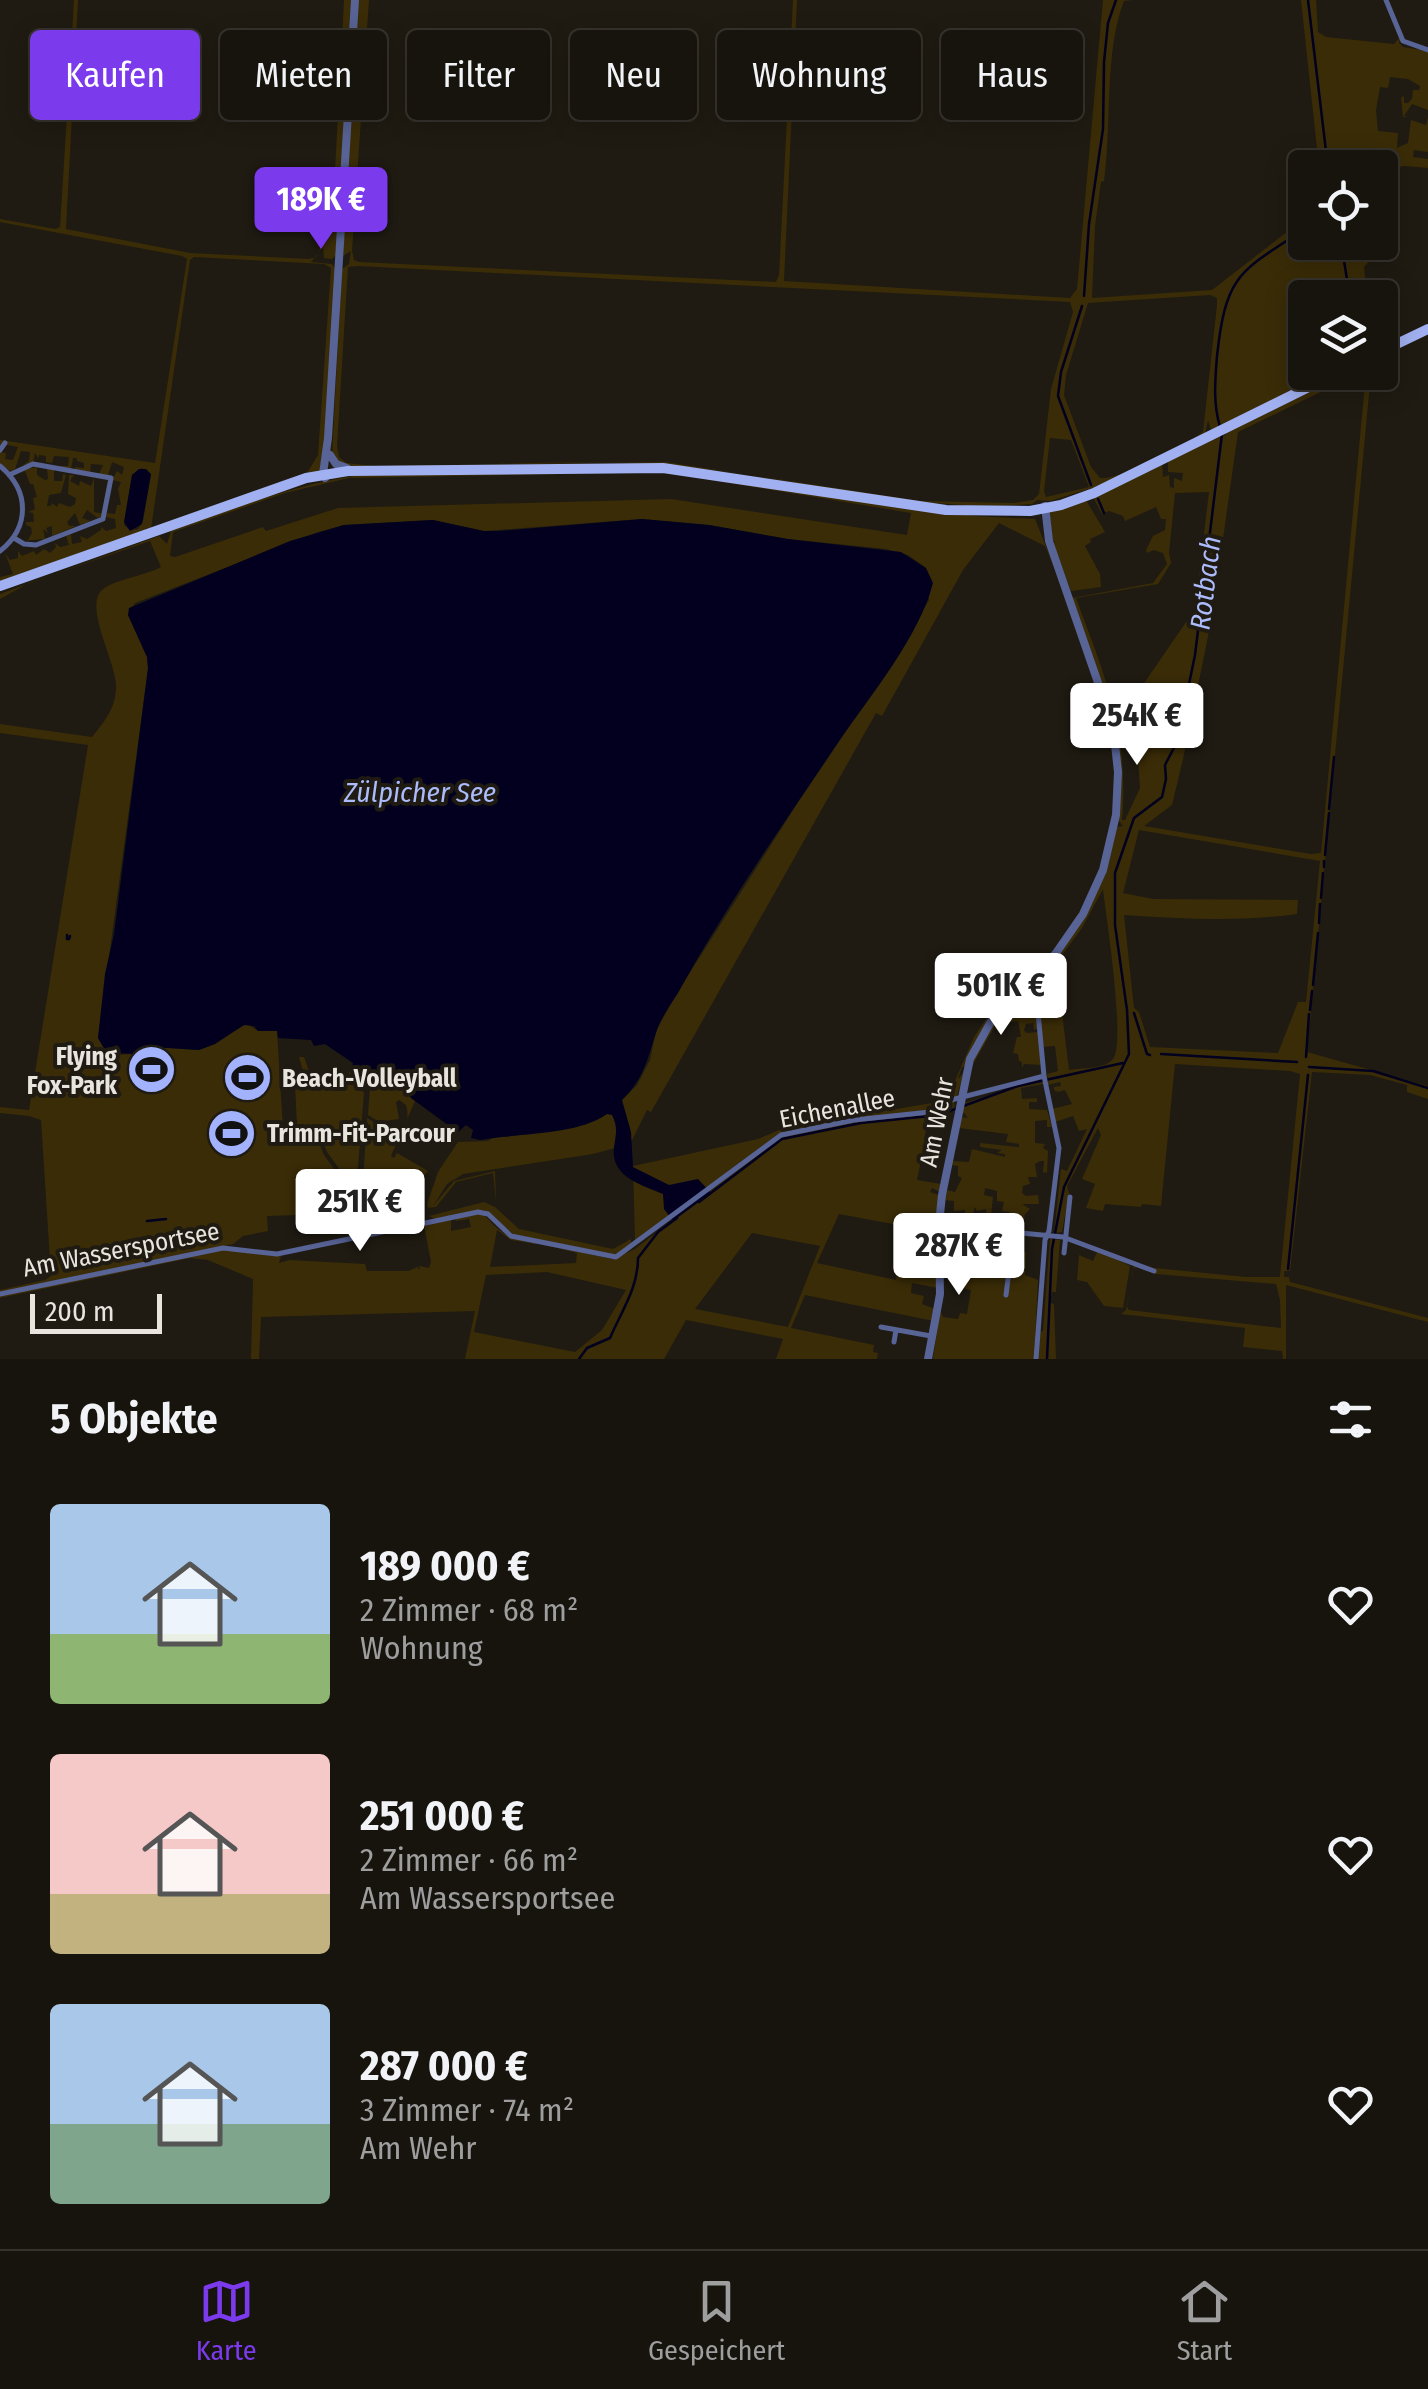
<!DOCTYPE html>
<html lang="de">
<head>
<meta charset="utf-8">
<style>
	:root { --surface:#17140e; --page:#24211c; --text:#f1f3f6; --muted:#9e9e9e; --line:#36332e; --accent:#7c3aed }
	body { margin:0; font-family:"Fira Sans Condensed",sans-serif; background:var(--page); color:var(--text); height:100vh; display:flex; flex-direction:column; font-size:38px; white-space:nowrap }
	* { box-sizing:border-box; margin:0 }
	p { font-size:32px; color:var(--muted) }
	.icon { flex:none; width:55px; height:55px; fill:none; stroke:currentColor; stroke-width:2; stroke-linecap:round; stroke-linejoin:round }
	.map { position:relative; height:1359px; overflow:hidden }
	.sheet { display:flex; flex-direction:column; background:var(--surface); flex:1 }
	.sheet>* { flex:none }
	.banner { position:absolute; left:30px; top:30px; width:1370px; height:90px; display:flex; gap:20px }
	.fabs { position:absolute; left:1288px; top:150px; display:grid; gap:20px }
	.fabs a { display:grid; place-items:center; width:110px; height:110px; border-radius:10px; background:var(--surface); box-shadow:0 5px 25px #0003,0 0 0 2px var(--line); font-size:50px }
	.scale { position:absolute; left:30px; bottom:25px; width:132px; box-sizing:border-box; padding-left:10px; border:5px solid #e8e5df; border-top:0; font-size:28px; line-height:35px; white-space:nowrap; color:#e8e5df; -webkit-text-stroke:8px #1f1b12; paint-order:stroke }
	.price { position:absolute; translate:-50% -85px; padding:0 22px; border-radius:10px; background:#fff; color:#222; font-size:32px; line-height:65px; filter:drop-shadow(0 2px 5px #0008) }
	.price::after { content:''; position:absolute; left:50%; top:60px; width:30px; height:22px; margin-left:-15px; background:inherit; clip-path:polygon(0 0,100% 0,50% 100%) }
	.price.selected { background:var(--accent); color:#fff }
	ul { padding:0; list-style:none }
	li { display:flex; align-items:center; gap:30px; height:250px; padding:0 50px }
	li span { display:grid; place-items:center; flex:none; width:280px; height:200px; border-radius:10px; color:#555 }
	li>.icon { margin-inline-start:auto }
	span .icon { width:120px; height:120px; fill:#fffc; stroke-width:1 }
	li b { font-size:42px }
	h2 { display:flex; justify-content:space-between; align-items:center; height:120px; padding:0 50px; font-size:42px }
	.chip { padding:0 35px; border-radius:10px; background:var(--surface); box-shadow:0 5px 25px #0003,0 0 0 2px var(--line); font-size:35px; line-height:90px }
	.chip.selected { background:var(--accent); color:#fff }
	.menu { display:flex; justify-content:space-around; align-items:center; height:140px; border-top:2px solid var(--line); background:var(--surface); font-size:28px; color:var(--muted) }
	.menu a { display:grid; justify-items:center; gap:5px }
	.menu .selected { color:var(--accent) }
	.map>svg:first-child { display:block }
</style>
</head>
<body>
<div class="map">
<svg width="1428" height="1359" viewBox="0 0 1428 1359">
	<rect width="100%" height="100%" fill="#1f1b12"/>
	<path fill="#3a2c07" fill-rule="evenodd" d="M74 0H78L66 229 190 253 309 259 316 257 332 227 344 0H353L337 254 332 259 324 258 323 247 311 262 332 264 336 270 328 413 320 471 151 531 146 528 145 531 0 585V577L13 574 5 553 10 560 18 558V551L22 556 34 551 36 555 44 549 50 553 56 547 55 543 60 547 69 545 66 536 71 534 72 544 82 542 80 536 87 539 101 530V527L106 531 116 528 115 519 106 517 107 513 115 514 117 505H121L118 489 121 482 112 480 117 471 122 475 124 467 112 462 108 476 99 474 103 465 91 464 90 473 75 470V467L84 468V463L77 461V458H73L71 469 57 466H68L69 457 54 456 52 463 46 462V456L39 455 38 458 35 453 33 463 23 465 29 461 30 452 21 451 15 469 10 471 0 463V452L6 453 5 459 13 460 18 447 3 444 0 448V440L155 463 187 259 182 256 0 222V219L56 229 60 227ZM194 257 324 264 331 268 318 455 307 473 151 529 190 260ZM142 468 151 475 143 521 138 529 130 530 124 525 132 475Z
		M358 0H369L352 251 354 260 359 262 776 282 779 275 793 0H797L784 281 1070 298 1077 289 1103 0H1132L1124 1C1104 52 1112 124 1104 181L1101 182 1095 226 1092 298 1212 290 1305 218V242L1370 243 1371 259 1364 267 1367 297 1305 298V372L1333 373 1211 430 1208 420 1205 434 1102 485 1050 501 1037 500 1032 504C910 514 792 474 670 466 569 458 466 466 365 469L344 466 332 455 342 269 349 264 351 251 343 256ZM358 266 1070 302 1073 312 1051 389 1039 494 1033 500 1014 503 920 501 665 462 375 466 346 463 339 457 337 446 348 267ZM1210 295 1217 298V305L1203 432C1185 446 1121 480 1100 478L1091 467 1064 395 1066 375 1088 303ZM1050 438 1071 440 1089 487 1046 497 1044 491Z
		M1301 0H1316L1318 32 1326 37 1394 44 1399 38 1384 0 1400 38 1399 43 1403 47 1428 51V110L1412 104 1404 116 1408 117H1403L1401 98 1404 96V103H1408L1412 99 1413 90H1419L1420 86 1408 79 1390 77 1388 88 1380 87 1376 110 1378 131 1398 133 1397 148 1408 143 1411 120 1426 125 1428 117V152L1414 150 1413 157 1428 159V168L1405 166 1380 170V168L1319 167Z
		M1345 373H1360L1238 432 1212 617 1183 759 1172 805 1144 826 1311 854 1321 853 1366 373H1371L1307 1052 1428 1086V1099L1407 1092V1085L1370 1075 1312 1072 1290 1271H1284V1277H1289L1290 1282 1428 1318V1322L1286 1285V1359H1283L1282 1351 1243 1347 1245 1328 1121 1314 1126 1310 1134 1266 1246 1277H1280L1300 1074 1290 1071 1175 1064 1161 1206 1142 1204 1141 1207 1105 1204 1103 1211 1086 1208 1095 1184 1082 1179 1101 1135 1098 1128 1067 1186 1069 1193 1062 1232 1054 1233 1061 1169 1067 1171 1087 1129 1079 1131 1073 1116 1055 1122 1052 1109 1072 1104 1065 1090 1058 1092 1054 1090V1087L1061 1086 1060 1082 1048 1085 1047 1074 1058 1071 1055 1046 1043 1047 1038 999 1043 986 1039 975 1084 915 1116 827 1123 826 1118 820 1112 713 1072 598 1153 583 1167 564 1163 553 1154 550 1147 553 1146 550 1153 536 1165 530 1166 519H1161L1156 507 1125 521 1123 516 1109 511 1102 514 1093 497 1162 461 1163 477 1169 475 1170 487 1174 488V478L1182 481 1183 473 1168 472V461L1218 435 1220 437 1226 435V430ZM1209 492 1195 609 1136 695 1135 716 1140 788 1125 820H1122C1129 732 1106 679 1076 598L1158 584 1171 563 1169 553 1175 493ZM1139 830 1320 861 1306 1002H1298L1278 1053 1150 1047 1139 1012 1134 1008 1124 915C1183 919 1239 922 1297 914L1298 900 1153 899 1123 893ZM1103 889C1106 915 1126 1044 1113 1059 1105 1069 1081 1068 1069 1070L1056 963 1082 928ZM1136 1267 1156 1274 1276 1284 1280 1300 1281 1328 1129 1310 1127 1307 1133 1269Z
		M37 467V475L45 480 48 479 47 469 54 470V481H62L63 474 66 475 61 493 49 495 47 506H51L52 503 57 507 59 503 70 507 75 504 76 498 68 494 69 475H74L70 481 79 486 80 481 91 486 94 478V512L103 514 102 516 98 518 87 510 82 518 91 521 80 525 75 513 67 522 69 526H76L52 536V526L46 528 48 533 43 529 45 539 22 541 28 540 32 533 31 527 26 525V522H34L33 513 28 512 35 509 33 498 37 497 33 484H30L25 471 21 470Z
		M663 470 975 516 1035 519 1064 591 1045 546 999 523 963 570 882 716 876 713 651 1112 647 1110 630 1144 593 1154 463 1174 447 1184 433 1206 454 1181 495 1171 496 1202 493 1173 456 1182 436 1207 428 1208 427 1204 438 1172 458 1142 488 1141 497 1135 506 1137 586 1124 622 1100 637 1085 650 1060 656 1031 680 988 797 804 886 672 929 600 926 568 908 555 886 549 788 539 709 525 642 519 484 531 432 520 344 525 318 532 135 603 128 615 147 657 148 669 98 1038 111 1055 134 1054 152 1047 199 1050 215 1044 227 1033 247 1024 258 1031H277L283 1128 314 1130 324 1155 358 1202 297 1215 267 1216 268 1231 243 1236 233 1244 62 1282 228 1249 281 1256 279 1263 289 1260 365 1264 367 1271H409L417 1267 420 1270 419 1266 429 1268 431 1262 424 1225 451 1220V1231L471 1227 469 1219 456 1221 455 1218C495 1209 478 1216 505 1234 514 1240 527 1241 537 1244L511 1240 497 1230 490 1267 576 1263 577 1253 546 1245 612 1259 635 1249 782 1136 848 1122 931 1113 954 1101 955 1111 928 1118 924 1141 940 1144 939 1156 931 1154 929 1162 921 1161 917 1180 941 1184 940 1192 932 1188 930 1192 939 1195 935 1223H929L927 1227 910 1224 909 1227 839 1214 817 1263 896 1280 900 1257 909 1258 911 1246 916 1243 933 1252 932 1263 922 1264V1272L938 1275V1288L912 1283 911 1293 924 1296 922 1304 935 1309 934 1321 805 1295 791 1328 874 1345 873 1352 878 1353 877 1359H776L783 1339 686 1320 664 1359H465L475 1311 261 1317 259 1359H251L253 1279 208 1260 190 1258 0 1298V1290L45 1280 51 1276 41 1120 29 1116 0 1113V1107L29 1110 88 745 0 733V724L92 737C105 721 115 709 116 688 118 665 83 607 102 590 113 580 147 575 161 567L150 541 29 583 0 599V594L159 536 167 544 171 531C236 508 299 482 368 474ZM663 472 911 513 907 535 671 499 338 508 266 531 263 527 175 557 170 556 173 532 285 493 349 478ZM752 1233 820 1246 788 1327 695 1309ZM547 1272 626 1290 602 1330 575 1352 474 1332 486 1275Z
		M1086 500 1105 532 1090 539 1091 542 1085 546 1100 574 1101 587 1071 591 1053 545 1055 541H1052L1049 511Z
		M1033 980 1038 984 1037 1029 1034 1030 1033 1023 1026 1024 1024 1030 1026 1033 1039 1032 1042 1065 1024 1064 1022 1068V1062L1019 1061 1018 1054 1013 1053 1017 1037H1021L1018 1021 996 1024 972 1066C980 1028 1007 1006 1033 980Z
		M990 1013 966 1066 962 1067 958 1079 964 1072 957 1096 931 1110 780 1133 635 1241 633 1166 758 1139 784 1128 932 1103 951 1090 974 1037Z
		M299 1057H304L312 1080C328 1076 349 1076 364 1093L356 1192 327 1152 317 1127 297 1125 295 1085H300L299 1072 303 1071Z
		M352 1066 371 1074V1078L397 1085 415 1101 391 1156 394 1158 397 1153 428 1171 422 1178 410 1172 404 1182 415 1189 420 1181 423 1182 417 1194 423 1206 405 1194 364 1202 362 1199 367 1118 398 1137 397 1132C408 1126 409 1116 406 1105L399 1100 396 1102 399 1119 385 1121 383 1124 368 1115 370 1087 347 1078Z
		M1043 1079V1084L1021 1088 1022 1099 1037 1098V1102H1029V1109L1047 1110 1052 1127H1047V1120L1035 1121V1143L1045 1144 1043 1148 1048 1151 1047 1173 1043 1172 1044 1161H1040L1035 1164 1037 1177H1028L1030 1184 1023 1186 1022 1193 1026 1196 1038 1195 1039 1204H1022L1030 1209 1025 1214 1023 1227 1020 1226 1017 1216 1008 1223 1009 1212 1002 1211 1004 1202 997 1201V1191L985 1188 984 1195 993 1197 990 1224H987L986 1209 977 1211 975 1207 970 1222H965V1210L954 1211V1201L945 1200 946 1190 955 1192 962 1178 958 1176V1166L951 1165 952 1161 969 1162 972 1149 1005 1157V1154L997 1153 1002 1150 980 1147V1143L1019 1147V1144L1006 1142 1008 1134 959 1128 961 1117 968 1118 962 1111 964 1103Z
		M484 1202 495 1207 519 1229 613 1249 631 1239V1246L615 1255 513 1234 483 1210 435 1219 429 1216Z
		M1050 1239 1060 1240 1056 1292H1052L1050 1303 1054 1304 1056 1359H1037L1039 1332 1043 1331Z
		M941 1244 952 1246 953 1254 996 1261 997 1250 1026 1252 1025 1275 1038 1280 1034 1359H933L940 1310 943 1317 958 1319 960 1313 967 1314 971 1290 961 1288 962 1275 942 1271Z
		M1098 1250 1130 1266 1123 1308 1104 1306 1087 1282 1077 1280 1079 1255 1093 1261Z"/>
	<path fill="#02001e" d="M139 469H146L151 474 142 524 130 531 124 522 132 475Z
		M642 519 709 525 788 539 901 552 926 568 933 583C919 637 871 695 839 741 784 823 726 906 678 993 670 1005 660 1019 656 1033 647 1060 644 1079 622 1100L631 1132 633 1167 669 1185 698 1179 711 1193 673 1221 664 1209 663 1194C642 1185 610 1177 614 1147 616 1134 618 1127 612 1115L607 1114C576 1136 516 1133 480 1140L471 1138 473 1130 466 1125 455 1135 452 1128 411 1098 397 1082 352 1066 353 1063 325 1044 314 1046 311 1040 278 1038 277 1031H258L254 1026 244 1025 215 1044 199 1050 152 1047 134 1054 117 1053 115 1056 103 1047 98 1038 105 974 114 934 148 668 147 657 128 615 129 608 290 541 344 525 433 520 484 531H499Z"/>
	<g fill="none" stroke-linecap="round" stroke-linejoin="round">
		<path stroke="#02001e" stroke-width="2.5" d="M1308 0 1328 168
			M1341 242 1350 298
			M1084 296 1089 224 1103 129 1104 62 1108 23 1116 0
			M1082 306 1061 372 1058 396 1091 485
			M1220 427C1213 403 1215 381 1217 356 1226 274 1239 272 1305 229
			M1098 499 1104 513
			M1329 809 1334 757
			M1325 855 1329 813
			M1324 867V861
			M1321 898 1323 873
			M1319 923 1320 904
			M67 939V935
			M69 939 70 936
			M1313 985 1318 933
			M1310 1010 1312 991
			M1134 1013 1147 1054 1150 1055
			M1161 1054 1297 1062
			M1306 1057 1309 1014
			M1309 1067 1373 1071 1428 1088
			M699 1202 782 1139 861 1123 939 1115 1018 1086 1123 1063
			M147 1221 166 1219
			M1288 1269 1308 1075
			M579 1359 587 1348 610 1338C622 1310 638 1288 638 1258L658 1232 677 1218
			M1047 1359 1052 1249 1064 1187 1129 1054 1127 1010 1115 925V873L1134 818 1162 797 1166 779 1165 765 1177 742 1195 655 1222 434"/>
		<path stroke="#586396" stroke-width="5" d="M1386 0 1403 41 1428 50
			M0 450 5 443
			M0 466C30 491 30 527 0 551
			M9 475 33 464 111 478 103 519 36 545 24 544 14 538
			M1034 975 1040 986 1037 1002 1044 1076 1059 1148 1049 1231 1045 1240 1036 1359
			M939 1233 989 1230 1063 1237 1154 1271
			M1064 1253 1070 1197
			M0 1294 223 1248 277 1254 478 1212 488 1214 511 1236 616 1257 781 1135 854 1120 930 1112 951 1100 1044 1076
			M1006 1295 1014 1232
			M881 1327 931 1336
			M894 1342 896 1330"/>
		<path stroke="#586396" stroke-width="8" d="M330 455 336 464 347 468
			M325 478 323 474 328 438 355 0
			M928 1359 940 1294 939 1224 942 1195 970 1059 994 1016 1056 953 1083 914 1103 870 1116 815 1118 772 1113 726 1049 541 1045 506"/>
		<path stroke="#a1b0f0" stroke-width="10" d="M1380 352 1428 329
			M0 586 306 478 348 471 663 468 946 510 1030 511 1061 505 1094 493 1339 372"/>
	</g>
	<defs>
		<symbol id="stadium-disc" viewBox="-11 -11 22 22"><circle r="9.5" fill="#a2b2fd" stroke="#1f1b12"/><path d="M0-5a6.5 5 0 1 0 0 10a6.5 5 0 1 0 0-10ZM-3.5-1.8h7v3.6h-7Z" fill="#111"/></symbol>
	</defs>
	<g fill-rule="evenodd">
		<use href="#stadium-disc" x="124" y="1042" width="55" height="55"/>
		<use href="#stadium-disc" x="220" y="1050" width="55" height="55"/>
		<use href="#stadium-disc" x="204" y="1106" width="55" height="55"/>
	</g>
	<g text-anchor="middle" stroke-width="8" stroke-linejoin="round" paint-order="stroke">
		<g font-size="25" font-weight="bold" fill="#e8e5df" stroke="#1f1b12" text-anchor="start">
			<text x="117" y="1065" text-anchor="end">Flying<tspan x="117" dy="29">Fox-Park</tspan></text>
			<text x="282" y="1087">Beach-Volleyball</text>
			<text x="267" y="1142">Trimm-Fit-Parcour</text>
		</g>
		<g font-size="25" fill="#e8e5df" stroke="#1f1b12">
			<text transform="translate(837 1108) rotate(-11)" y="9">Eichenallee</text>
			<text transform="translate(936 1122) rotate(-79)" y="9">Am Wehr</text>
			<text transform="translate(121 1249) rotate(-11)" y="9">Am Wassersportsee</text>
		</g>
		<g font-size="28" font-style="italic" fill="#acbbfb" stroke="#1f1b12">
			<text transform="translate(1205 583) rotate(-83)" y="10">Rotbach</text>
			<text x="420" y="802">Zülpicher See</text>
		</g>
	</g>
</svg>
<div class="fabs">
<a><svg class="icon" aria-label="locate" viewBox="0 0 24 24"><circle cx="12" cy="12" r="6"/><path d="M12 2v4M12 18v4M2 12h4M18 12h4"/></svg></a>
<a><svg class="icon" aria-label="layers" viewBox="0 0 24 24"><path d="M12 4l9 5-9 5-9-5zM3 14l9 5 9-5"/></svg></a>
</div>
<div class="scale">200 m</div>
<b class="price selected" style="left:321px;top:252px">189K €</b>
<b class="price" style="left:1137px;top:768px">254K €</b>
<b class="price" style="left:1001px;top:1038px">501K €</b>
<b class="price" style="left:360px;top:1254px">251K €</b>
<b class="price" style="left:959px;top:1298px">287K €</b>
<div class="banner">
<a class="chip selected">Kaufen</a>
<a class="chip">Mieten</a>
<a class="chip">Filter</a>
<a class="chip">Neu</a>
<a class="chip">Wohnung</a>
<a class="chip">Haus</a>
</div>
</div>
<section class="sheet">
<h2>5 Objekte<svg class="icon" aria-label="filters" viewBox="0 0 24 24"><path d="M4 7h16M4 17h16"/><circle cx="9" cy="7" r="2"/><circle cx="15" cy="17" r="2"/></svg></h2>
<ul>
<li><span style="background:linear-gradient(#a9c7e8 65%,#8fb573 0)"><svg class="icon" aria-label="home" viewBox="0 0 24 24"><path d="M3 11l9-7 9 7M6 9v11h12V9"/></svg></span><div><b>189 000 €</b><p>2 Zimmer · 68 m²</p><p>Wohnung</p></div><svg class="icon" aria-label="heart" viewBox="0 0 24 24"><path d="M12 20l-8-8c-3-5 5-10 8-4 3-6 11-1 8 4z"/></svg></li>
<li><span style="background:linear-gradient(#f6c9c9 70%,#c2b280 0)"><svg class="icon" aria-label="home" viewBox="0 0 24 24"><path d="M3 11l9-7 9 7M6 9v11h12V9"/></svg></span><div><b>251 000 €</b><p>2 Zimmer · 66 m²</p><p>Am Wassersportsee</p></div><svg class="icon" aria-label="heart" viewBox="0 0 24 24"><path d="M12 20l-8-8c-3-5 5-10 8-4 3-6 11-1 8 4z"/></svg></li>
<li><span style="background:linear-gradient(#a9c7e8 60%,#7fa58c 0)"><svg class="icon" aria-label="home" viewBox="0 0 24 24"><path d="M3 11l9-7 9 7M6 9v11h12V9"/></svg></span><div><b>287 000 €</b><p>3 Zimmer · 74 m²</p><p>Am Wehr</p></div><svg class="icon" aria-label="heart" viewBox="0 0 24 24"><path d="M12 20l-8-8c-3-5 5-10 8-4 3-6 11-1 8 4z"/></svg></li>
</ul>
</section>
<nav class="menu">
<a class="selected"><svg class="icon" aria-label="map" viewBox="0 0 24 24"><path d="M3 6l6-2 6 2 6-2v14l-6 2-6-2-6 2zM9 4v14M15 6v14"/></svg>Karte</a>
<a><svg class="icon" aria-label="saved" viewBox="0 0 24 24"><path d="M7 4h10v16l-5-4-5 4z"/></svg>Gespeichert</a>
<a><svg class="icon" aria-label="home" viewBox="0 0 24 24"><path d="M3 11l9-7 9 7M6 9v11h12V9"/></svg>Start</a>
</nav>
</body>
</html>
